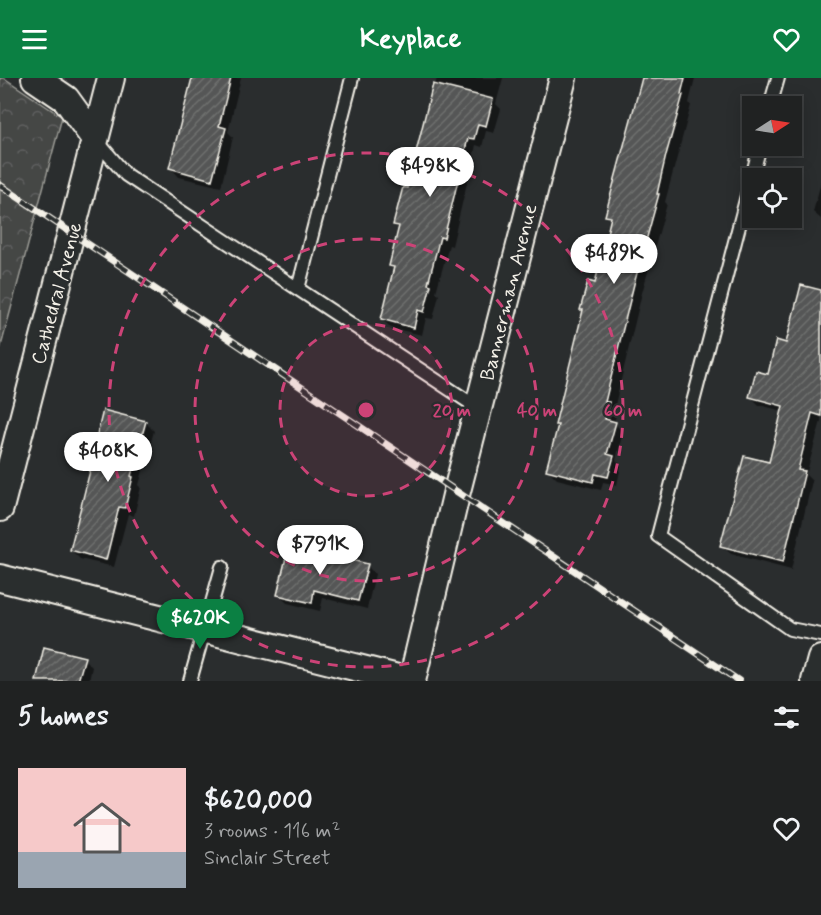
<!DOCTYPE html>
<html lang="en">
<head>
<meta charset="utf-8">
<style>
	:root { --surface:#202222; --page:#2d2f2f; --text:#f1f3f6; --muted:#a2a4a5; --line:#3d3f40; --accent:#0b8043 }
	body { margin:0; font-family:Mynerve,sans-serif; background:var(--page); color:var(--text); height:100vh; display:flex; flex-direction:column; font-size:22px; white-space:nowrap }
	* { box-sizing:border-box; margin:0 }
	p { font-size:20px; color:var(--muted) }
	.icon { flex:none; width:33px; height:33px; fill:none; stroke:currentColor; stroke-width:2; stroke-linecap:round; stroke-linejoin:round }
	.map { position:relative; height:603px; overflow:hidden }
	.panel { display:flex; flex-direction:column; background:var(--surface); flex:1 }
	.panel>* { flex:none }
	.needle { width:39px; rotate:78deg }
	.buttons { position:absolute; left:742px; top:18px; display:grid; gap:12px }
	.buttons a { display:grid; place-items:center; width:60px; height:60px; border-radius:0px; background:var(--surface); box-shadow:0 3px 15px #0003,0 0 0 2px var(--line); font-size:30px }
	.price { position:absolute; translate:-50% -51px; padding:0 14px; border-radius:21px; background:#fff; color:#222; font-size:20px; line-height:39px; filter:drop-shadow(0 2px 3px #0008) }
	.price::after { content:''; position:absolute; left:50%; top:36px; width:18px; height:14px; margin-left:-9px; background:inherit; clip-path:polygon(0 0,100% 0,50% 100%) }
	.price.selected { background:var(--accent); color:#fff }
	ul { padding:0; list-style:none }
	li { display:flex; align-items:center; gap:18px; height:150px; padding:0 18px }
	li+li { border-top:2px solid var(--line) }
	li span { display:grid; place-items:center; flex:none; width:168px; height:120px; border-radius:0px; color:#555 }
	li>.icon { margin-inline-start:auto }
	span .icon { width:72px; height:72px; fill:#fffc; stroke-width:1 }
	li b { font-size:26px }
	h2 { display:flex; justify-content:space-between; align-items:center; height:72px; padding:0 18px; font-size:26px }
	header { display:flex; justify-content:space-between; align-items:center; height:78px; padding:0 18px; background:var(--accent); color:#fff; font-size:27px; font-weight:700 }
	.map>svg:first-child { display:block }
</style>
</head>
<body>
<header><svg class="icon" aria-label="menu" viewBox="0 0 24 24"><path d="M4 6h16M4 12h16M4 18h16"/></svg>Keyplace<svg class="icon" aria-label="heart" viewBox="0 0 24 24"><path d="M12 20l-8-8c-3-5 5-10 8-4 3-6 11-1 8 4z"/></svg></header>
<div class="map">
<svg width="821" height="603" viewBox="0 0 821 603">
	<defs>
		<pattern id="park-crowns" width="20" height="18" patternUnits="userSpaceOnUse" patternTransform="scale(1.5)"><rect width="20" height="18" fill="#444645"/><path d="M2 6a3 3 0 1 1 6 0M12 15a3 3 0 1 1 6 0" fill="none" stroke="#606160"/></pattern>
		<pattern id="building-hatch" width="6" height="6" patternUnits="userSpaceOnUse" patternTransform="scale(1.5)"><rect width="6" height="6" fill="#555756"/><path d="M-1 1l2-2M0 6l6-6M5 7l2-2" fill="none" stroke="#6e706e"/></pattern>
	</defs>
	<rect width="100%" height="100%" fill="#2a2d2e"/>
	<filter id="ink" filterUnits="userSpaceOnUse"><feTurbulence type="fractalNoise" baseFrequency=".0167" numOctaves="2"/><feDisplacementMap in="SourceGraphic" scale="12" xChannelSelector="R" yChannelSelector="G"/><feConvolveMatrix kernelMatrix="1 2 1 2 8 2 1 2 1" color-interpolation-filters="sRGB"/></filter>
	<g filter="url(#ink)">
		<path fill="url(#park-crowns)" stroke="#9c9c96" stroke-width="1.5" d="M0 0H4L62 39 0 272Z"/>
		<path fill="#0007" d="M194 0H241L228 54 233 59 221 109 179 99 171 90Z
			M437 0H503L496 26 501 31 494 55 486 53 482 69 476 67 452 168 449 167 436 214 439 217 433 241 426 240 422 257 391 250 382 241 395 191 391 187 400 152 395 147 408 112Z
			M643 0H695L689 25 691 27 665 124 667 126 642 215 614 331 617 334 614 345 623 354 616 382 621 388 617 407 603 404 601 412 557 401 548 392 559 349 556 346 596 207 612 143 606 137Z
			M821 104V141L813 134Z
			M821 213V343L806 397 812 403 791 492 731 476 722 468 770 386 783 333 759 327 751 319 769 298Z
			M145 344 154 353 139 407 141 409 134 438 128 436 114 489 80 481 71 472 99 362 97 360Z
			M367 488 375 496 367 531 323 520 320 533 287 525 278 516Z
			M84 581 92 589 89 603H37Z"/>
		<path fill="url(#building-hatch)" stroke="#f4f1e8" stroke-width="1.5" d="M192 0H231L219 48 226 50 212 102 169 90Z
			M642 0H685L681 16 683 17 666 77 657 116H659L634 206 605 324H609L605 341 616 344 607 376 614 378 608 399 595 396 593 404 546 392 558 347H555L583 232H580L588 203 595 205 611 139 605 138Z
			M433 6 493 21 486 48 478 46 474 61 468 60 444 160 440 159 428 206 431 207 424 234 418 232 414 250 381 241 394 189 389 188 399 148 393 147 403 109 407 110Z
			M801 207 821 212V338L812 335 798 392 805 393 783 484 720 468 744 378 769 384 783 328 749 319 756 293 768 296 776 262 786 265Z
			M103 332 146 343 131 398 133 399 125 430 119 429 106 482 70 472 98 361H96Z
			M289 467 368 486 358 523 314 512 312 525 277 517Z
			M44 569 85 579 78 603H36Z"/>
		<g fill="none" stroke-linecap="round" stroke-linejoin="round">
			<defs>
				<path id="lane" d="M352 0 298 211 478 330
					M770 28 778 0
					M96 62 126 97 298 211
					M760 68 658 458 790 551 821 557
					M190 603 222 489"/>
				<path id="street" d="M35 0 66 21 95 61
					M0 430 111 0
					M0 500 410 603
					M412 603 457 413 563 0
					M815 603 821 581"/>
			</defs>
			<use href="#lane" stroke="#f4f1e8" stroke-width="16"/>
			<use href="#street" stroke="#f4f1e8" stroke-width="30"/>
			<use href="#lane" stroke="#2a2d2e" stroke-width="12"/>
			<use href="#street" stroke="#2a2d2e" stroke-width="26"/>
			<defs>
				<path id="rail" d="M0 107 739 603"/>
			</defs>
			<use href="#rail" stroke="#f4f1e8" stroke-width="7"/>
			<use href="#rail" stroke="#2a2d2e" stroke-width="4.5" stroke-dasharray="14" stroke-linecap="butt"/>
		</g>
	</g>
	<circle cx="366" cy="332" r="86" fill="#cc4377" fill-opacity=".12"/>
	<g fill="none" stroke="#cc4377" stroke-width="3" stroke-dasharray="10 8">
		<circle cx="366" cy="332" r="86"/>
		<circle cx="366" cy="332" r="171"/>
		<circle cx="366" cy="332" r="257"/>
	</g>
	<g text-anchor="middle" stroke-width="4.5" stroke-linejoin="round" paint-order="stroke">
		<g font-size="20" fill="#f4f1e8" stroke="#2a2d2e">
			<text transform="translate(508 214) rotate(-76)" y="7">Bannerman Avenue</text>
			<text transform="translate(56 215) rotate(-75)" y="7">Cathedral Avenue</text>
		</g>
	</g>
	<circle cx="366" cy="332" r="9" fill="#cc4377" stroke="#2a2d2e" stroke-width="3"/>
	<g font-size="18" text-anchor="middle" font-weight="bold" fill="#cc4377" stroke="#2a2d2e" stroke-width="4.5" stroke-linejoin="round" paint-order="stroke">
		<text x="452" y="338">20 m</text>
		<text x="537" y="338">40 m</text>
		<text x="623" y="338">60 m</text>
	</g>
</svg>
<div class="buttons">
<a><svg class="needle" viewBox="-14 -14 28 28"><path d="M0-13l5 13h-10z" fill="#e53935"/><path d="M0 13l5-13h-10z" fill="#a2a4a5"/></svg></a>
<a><svg class="icon" aria-label="locate" viewBox="0 0 24 24"><circle cx="12" cy="12" r="6"/><path d="M12 2v4M12 18v4M2 12h4M18 12h4"/></svg></a>
</div>
<b class="price" style="left:430px;top:120px">$498K</b>
<b class="price" style="left:614px;top:207px">$489K</b>
<b class="price" style="left:108px;top:405px">$408K</b>
<b class="price" style="left:320px;top:498px">$791K</b>
<b class="price selected" style="left:200px;top:572px">$620K</b>
</div>
<section class="panel">
<h2>5 homes<svg class="icon" aria-label="filters" viewBox="0 0 24 24"><path d="M4 7h16M4 17h16"/><circle cx="9" cy="7" r="2"/><circle cx="15" cy="17" r="2"/></svg></h2>
<ul>
<li><span style="background:linear-gradient(#f6c9c9 70%,#9aa5b1 0)"><svg class="icon" aria-label="home" viewBox="0 0 24 24"><path d="M3 11l9-7 9 7M6 9v11h12V9"/></svg></span><div><b>$620,000</b><p>3 rooms · 116 m²</p><p>Sinclair Street</p></div><svg class="icon" aria-label="heart" viewBox="0 0 24 24"><path d="M12 20l-8-8c-3-5 5-10 8-4 3-6 11-1 8 4z"/></svg></li>
</ul>
</section>
</body>
</html>
